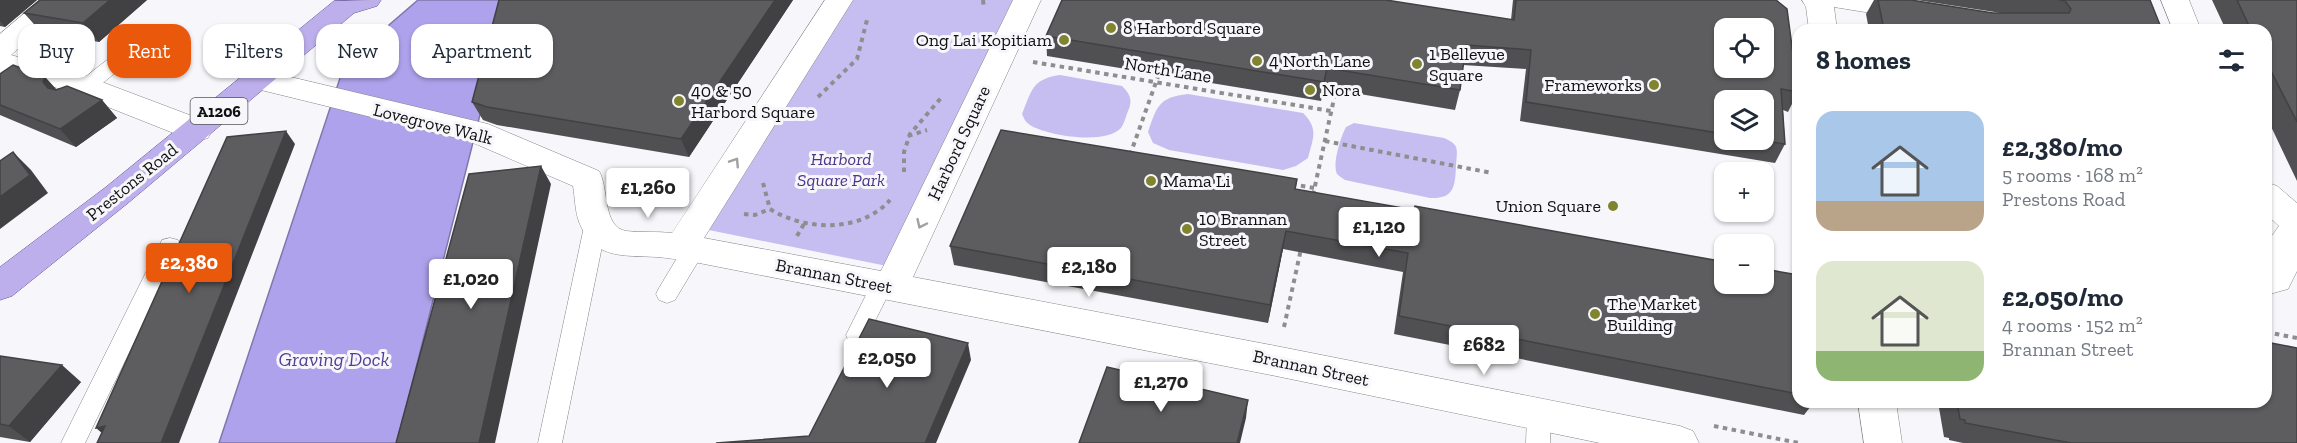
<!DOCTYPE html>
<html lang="en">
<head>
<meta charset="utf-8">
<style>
	:root { --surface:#fff; --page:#f2f2f3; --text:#1f2937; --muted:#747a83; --accent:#ea580c }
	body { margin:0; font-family:"Zilla Slab",serif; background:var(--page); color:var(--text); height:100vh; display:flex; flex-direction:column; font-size:22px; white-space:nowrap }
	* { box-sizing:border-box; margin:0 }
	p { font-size:20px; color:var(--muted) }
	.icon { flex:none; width:33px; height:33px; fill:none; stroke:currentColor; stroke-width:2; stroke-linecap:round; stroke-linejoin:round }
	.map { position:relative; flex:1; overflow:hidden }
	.details { position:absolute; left:1792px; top:24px; width:480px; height:384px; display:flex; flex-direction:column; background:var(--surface); border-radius:18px; box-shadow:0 2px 4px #0004 }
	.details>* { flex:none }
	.guide { position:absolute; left:18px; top:24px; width:570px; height:54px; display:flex; gap:12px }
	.buttons { position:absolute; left:1714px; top:18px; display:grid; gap:12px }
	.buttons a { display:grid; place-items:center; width:60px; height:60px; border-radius:12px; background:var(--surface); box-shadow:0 2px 4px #0004; font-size:30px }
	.price { position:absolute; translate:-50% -51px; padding:0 14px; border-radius:6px; background:#fff; color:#222; font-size:20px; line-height:39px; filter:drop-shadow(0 2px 3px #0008) }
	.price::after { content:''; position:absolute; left:50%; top:36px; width:18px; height:14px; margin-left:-9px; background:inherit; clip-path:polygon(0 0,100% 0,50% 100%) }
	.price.current { background:var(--accent); color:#fff }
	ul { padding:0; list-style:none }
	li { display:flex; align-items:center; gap:18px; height:150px; padding:0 24px }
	li span { display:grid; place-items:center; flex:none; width:168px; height:120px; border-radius:18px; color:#555 }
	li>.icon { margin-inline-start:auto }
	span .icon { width:72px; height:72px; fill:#fffc; stroke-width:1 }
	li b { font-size:26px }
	h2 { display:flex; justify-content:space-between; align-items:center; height:72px; padding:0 24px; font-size:26px }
	.pill { padding:0 21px; border-radius:18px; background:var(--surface); box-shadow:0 2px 4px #0004; font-size:21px; line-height:54px }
	.pill.current { background:var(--accent); color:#fff }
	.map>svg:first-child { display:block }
</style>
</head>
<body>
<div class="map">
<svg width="2297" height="443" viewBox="0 0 2297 443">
	<rect width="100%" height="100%" fill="#f7f6fa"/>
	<path fill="#c6bef0" d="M849 0H1016L887 266 704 229Z
		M1060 75 1122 86C1130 94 1133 100 1128 111 1126 116 1124 124 1121 128 1106 145 1047 136 1030 125 1025 122 1024 118 1022 114 1032 90 1032 79 1060 75Z
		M1188 94 1303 113C1319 129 1313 138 1308 158L1296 166 1283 170 1169 150 1153 143 1148 132C1157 106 1159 97 1188 94Z
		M1354 123 1444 138C1448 140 1454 142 1456 147 1458 152 1456 161 1456 166 1455 187 1454 199 1430 198L1345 180C1342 178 1339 176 1337 174 1332 164 1341 136 1346 127Z"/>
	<path fill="#afa2ec" stroke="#8076ab" stroke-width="1.5" d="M418 0H509L397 443H219L341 75 348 66 368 67 389 25Z"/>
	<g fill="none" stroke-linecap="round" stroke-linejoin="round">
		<defs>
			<path id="service" d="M114 58 121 60 123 64 121 68 81 101 74 103 67 101 64 96 67 91 107 60Z
				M596 214 603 216 607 222 562 443H538L585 222 589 216Z
				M170 238 178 240 181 246 85 443H61L159 246 162 240Z
				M694 241 702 243 705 249 702 255 675 300 667 303 659 300 656 294 659 288 686 243Z
				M882 276 890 279 893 285 868 335 865 342 857 344 849 342 846 335 874 279Z
				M1539 405 1547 408 1551 415 1550 443H1526L1527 415 1531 408Z"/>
			<path id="minor" d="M40 0H72L68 6 11 55 86 76 208 122 212 130 208 138 197 141 186 138 65 90 0 73V34Z
				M825 0H853L704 238 881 271 1013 0H1041L913 277 1276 346 1680 426 1693 431 1699 443H1600L1276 376 694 262C682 260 669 258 657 257 623 255 594 260 579 222 575 211 575 198 573 186L469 141 257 89 246 86 242 79 246 72 257 69 488 124 599 171C609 187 602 227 626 231 641 233 657 231 672 233Z
				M1802 0H1902L1924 5 1928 11 1924 17 1914 20 1834 7 1837 30H1809L1806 7Z
				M2161 0H2189L2201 30H2173Z
				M2266 182 2277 186 2297 203V271L2288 289 2266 295V244L2279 226 2266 214Z
				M1858 402H1896L1902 443H1864Z"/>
			<path id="primary" d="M381 0 377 6 354 13 128 203 12 296 0 300V267L106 187 334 1Z"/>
		</defs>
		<use href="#service" stroke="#858488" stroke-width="1"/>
		<use href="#minor" stroke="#858488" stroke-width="1"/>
		<use href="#primary" stroke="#645597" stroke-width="1"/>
		<path stroke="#8e8d90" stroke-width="4" stroke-dasharray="4.5 4.5" stroke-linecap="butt" d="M983 0 984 9
			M1033 62 1331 111
			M818 97 857 59 867 20
			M908 136 927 130
			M1325 141 1492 173
			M1130 155 1160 71
			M904 172V152L910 134 941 98
			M763 183 770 209C805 231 861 233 890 200
			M1292 184 1314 188
			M1313 195 1337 85
			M744 214 755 215 770 209
			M797 236 804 224
			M1794 247H1798
			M1284 327 1301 249
			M2266 332 2297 338
			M1714 426 1799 443"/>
		<use href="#service" fill="#fff" fill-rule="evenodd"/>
		<use href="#minor" fill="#fff" fill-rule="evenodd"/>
		<use href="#primary" fill="#bcafeb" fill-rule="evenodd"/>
	</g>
	<path fill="#505053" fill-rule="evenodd" d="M0 0H37L5 27 0 26Z
		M40 0H147L99 42 41 32 24 13Z
		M499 0H793L689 157 497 125 483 120 472 102Z
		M1513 0H1776L1798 92 1788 112 1783 110 1785 144 1775 163 1520 121 1526 69 1463 65 1460 90 1455 110 1324 88 1321 101 1047 56 1046 36 1511 20ZM1725 100 1764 140H1725Z
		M1874 0H1911L1993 13H2001L1917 0H2150L2162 30H1869L1866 14Z
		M2212 0H2297V181L2266 116V30H2226Z
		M0 74 45 77 57 90 102 100 117 118 76 147 0 115Z
		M1295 189 1414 210 1798 275V402H1814L1804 415 1394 334 1403 272 1283 249 1268 323 954 265 950 246Z
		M0 356 81 382 30 442 0 437Z
		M1938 402H2266L2297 443H1963L1949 440V438L1944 437Z"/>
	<path fill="#414143" d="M0 0H37L5 27 0 21Z
		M110 0H147L99 42 83 23Z
		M775 0H793L689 157 681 139Z
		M1327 68 1324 88 1321 101 1324 82Z
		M45 77 61 95 48 88 43 82Z
		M102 100 117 118 76 147 60 129Z
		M286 131 295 144 179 443H161Z
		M13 152 31 170 48 193 0 229V197Z
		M541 166 551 184 495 443H479Z
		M1286 231 1283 249 1268 323 1270 305Z
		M968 343 971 360 936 443H925Z
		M62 365 81 382 30 442 9 426Z
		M1248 400 1246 418 1240 443H1237Z
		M105 426 110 440 96 428Z"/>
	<path fill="#5d5d60" stroke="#414143" stroke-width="1.5" fill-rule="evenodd" d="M40 0H110L83 23 24 13Z
		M499 0H775L681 139 487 107 472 102Z
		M1062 0H1386L1514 20 1516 0H1776L1787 9 1798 92 1781 89 1785 144 1759 140H1764V100H1725V134L1526 102 1531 50 1466 45 1460 90 1327 68 1324 82 1046 36ZM1725 28H1764V68H1725Z
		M1878 0H1911L1993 13H2069L2071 9 2065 1 2059 0H2150L2162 30H1884Z
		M2237 0H2297V122L2266 61V30H2251Z
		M13 65 45 77 43 82 48 88 56 90 67 86 102 100 60 129 0 105V74Z
		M1001 130 1297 179 1295 189 1414 210 1415 206 1725 262V284H1764V269L1798 275V394L1399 316 1408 253 1286 231 1270 305 950 246Z
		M286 131 161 443H97L105 426 96 428 227 137Z
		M13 152 30 175 0 197V161Z
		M541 166 479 443H396L469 174Z
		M869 319 968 343 925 443H716L809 436Z
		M2266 342 2297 348V443H2071L1965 423V420L1960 419 1957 402H2266Z
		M0 356 62 365 9 426 0 424Z
		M1107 367 1248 400 1237 443H1079Z"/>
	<defs><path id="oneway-chevron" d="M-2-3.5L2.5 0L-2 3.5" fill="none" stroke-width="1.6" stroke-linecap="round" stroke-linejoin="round" transform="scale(1.5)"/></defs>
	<g stroke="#a0a0a0">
		<use href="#oneway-chevron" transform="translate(735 162) rotate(-57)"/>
		<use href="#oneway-chevron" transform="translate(921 224) rotate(115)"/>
	</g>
	<g fill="#80842e" stroke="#f7f6fa" stroke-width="2">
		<circle cx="1111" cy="28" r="6"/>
		<circle cx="1064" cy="40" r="6"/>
		<circle cx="1257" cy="61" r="6"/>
		<circle cx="1417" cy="64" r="6"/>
		<circle cx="1654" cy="85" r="6"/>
		<circle cx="1310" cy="90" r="6"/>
		<circle cx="679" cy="101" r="6"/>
		<circle cx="1151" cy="181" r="6"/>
		<circle cx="1613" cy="206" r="6"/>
		<circle cx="1187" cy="229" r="6"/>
		<circle cx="1595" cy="314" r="6"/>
	</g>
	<g text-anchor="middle" stroke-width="6" stroke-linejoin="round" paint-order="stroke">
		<rect fill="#f7f6fa" stroke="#565658" stroke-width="1.5" x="190.5" y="98" width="57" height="26" rx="4.5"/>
		<g font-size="16" font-weight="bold" fill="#111112">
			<text x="219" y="117">A1206</text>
		</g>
		<g font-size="18" fill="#111112" stroke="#f7f6fa" text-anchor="start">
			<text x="1123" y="34">8 Harbord Square</text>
			<text x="1052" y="46" text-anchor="end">Ong Lai Kopitiam</text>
			<text x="1429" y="60">1 Bellevue<tspan x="1429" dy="21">Square</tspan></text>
			<text x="1269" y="67">4 North Lane</text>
			<text x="1642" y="91" text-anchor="end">Frameworks</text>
			<text x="1322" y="96">Nora</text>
			<text x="691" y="97">40 &amp; 50<tspan x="691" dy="21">Harbord Square</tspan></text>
			<text x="1163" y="187">Mama Li</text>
			<text x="1601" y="212" text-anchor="end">Union Square</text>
			<text x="1199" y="225">10 Brannan<tspan x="1199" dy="21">Street</tspan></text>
			<text x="1607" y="310">The Market<tspan x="1607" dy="21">Building</tspan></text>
		</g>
		<g font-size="18" fill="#111112" stroke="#f7f6fa">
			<text transform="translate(1168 70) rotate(9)" y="6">North Lane</text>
			<text transform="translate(433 124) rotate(14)" y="6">Lovegrove Walk</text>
			<text transform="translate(959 143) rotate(-65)" y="6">Harbord Square</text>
			<text transform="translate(132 182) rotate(-39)" y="6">Prestons Road</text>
			<text transform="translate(834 276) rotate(11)" y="6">Brannan Street</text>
			<text transform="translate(1311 368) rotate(12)" y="6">Brannan Street</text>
		</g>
		<g font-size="18" font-style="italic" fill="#4c358a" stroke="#f7f6fa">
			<text x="841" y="165">Harbord<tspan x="841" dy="21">Square Park</tspan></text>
		</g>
		<g font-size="20" font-style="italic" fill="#543e94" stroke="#f7f6fa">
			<text x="334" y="366">Graving Dock</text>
		</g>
	</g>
</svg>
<div class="buttons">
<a><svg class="icon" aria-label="locate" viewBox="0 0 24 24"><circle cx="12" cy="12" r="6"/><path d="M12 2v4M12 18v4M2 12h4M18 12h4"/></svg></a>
<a><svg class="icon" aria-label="layers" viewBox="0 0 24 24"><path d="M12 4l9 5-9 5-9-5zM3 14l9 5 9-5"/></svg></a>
<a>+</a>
<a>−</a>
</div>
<b class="price" style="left:648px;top:219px">£1,260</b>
<b class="price" style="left:1379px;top:258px">£1,120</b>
<b class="price current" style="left:189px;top:294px">£2,380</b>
<b class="price" style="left:1089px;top:298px">£2,180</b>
<b class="price" style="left:471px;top:310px">£1,020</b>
<b class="price" style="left:1484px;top:376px">£682</b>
<b class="price" style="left:887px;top:389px">£2,050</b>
<b class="price" style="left:1161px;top:413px">£1,270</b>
<div class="guide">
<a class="pill">Buy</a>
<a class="pill current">Rent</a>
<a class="pill">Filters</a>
<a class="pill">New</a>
<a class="pill">Apartment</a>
</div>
<section class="details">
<h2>8 homes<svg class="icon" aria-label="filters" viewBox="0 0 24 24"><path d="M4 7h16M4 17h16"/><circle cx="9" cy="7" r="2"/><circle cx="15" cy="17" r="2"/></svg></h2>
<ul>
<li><span style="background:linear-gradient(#a9c7e8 75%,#b9a48a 0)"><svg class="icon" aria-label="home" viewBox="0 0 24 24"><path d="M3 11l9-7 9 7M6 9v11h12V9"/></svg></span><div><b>£2,380/mo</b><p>5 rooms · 168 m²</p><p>Prestons Road</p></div></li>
<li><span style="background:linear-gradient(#dfe7d0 75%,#8fb573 0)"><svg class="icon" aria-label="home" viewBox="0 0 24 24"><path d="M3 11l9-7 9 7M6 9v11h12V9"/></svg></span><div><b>£2,050/mo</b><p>4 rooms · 152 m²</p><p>Brannan Street</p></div></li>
</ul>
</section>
</div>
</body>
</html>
